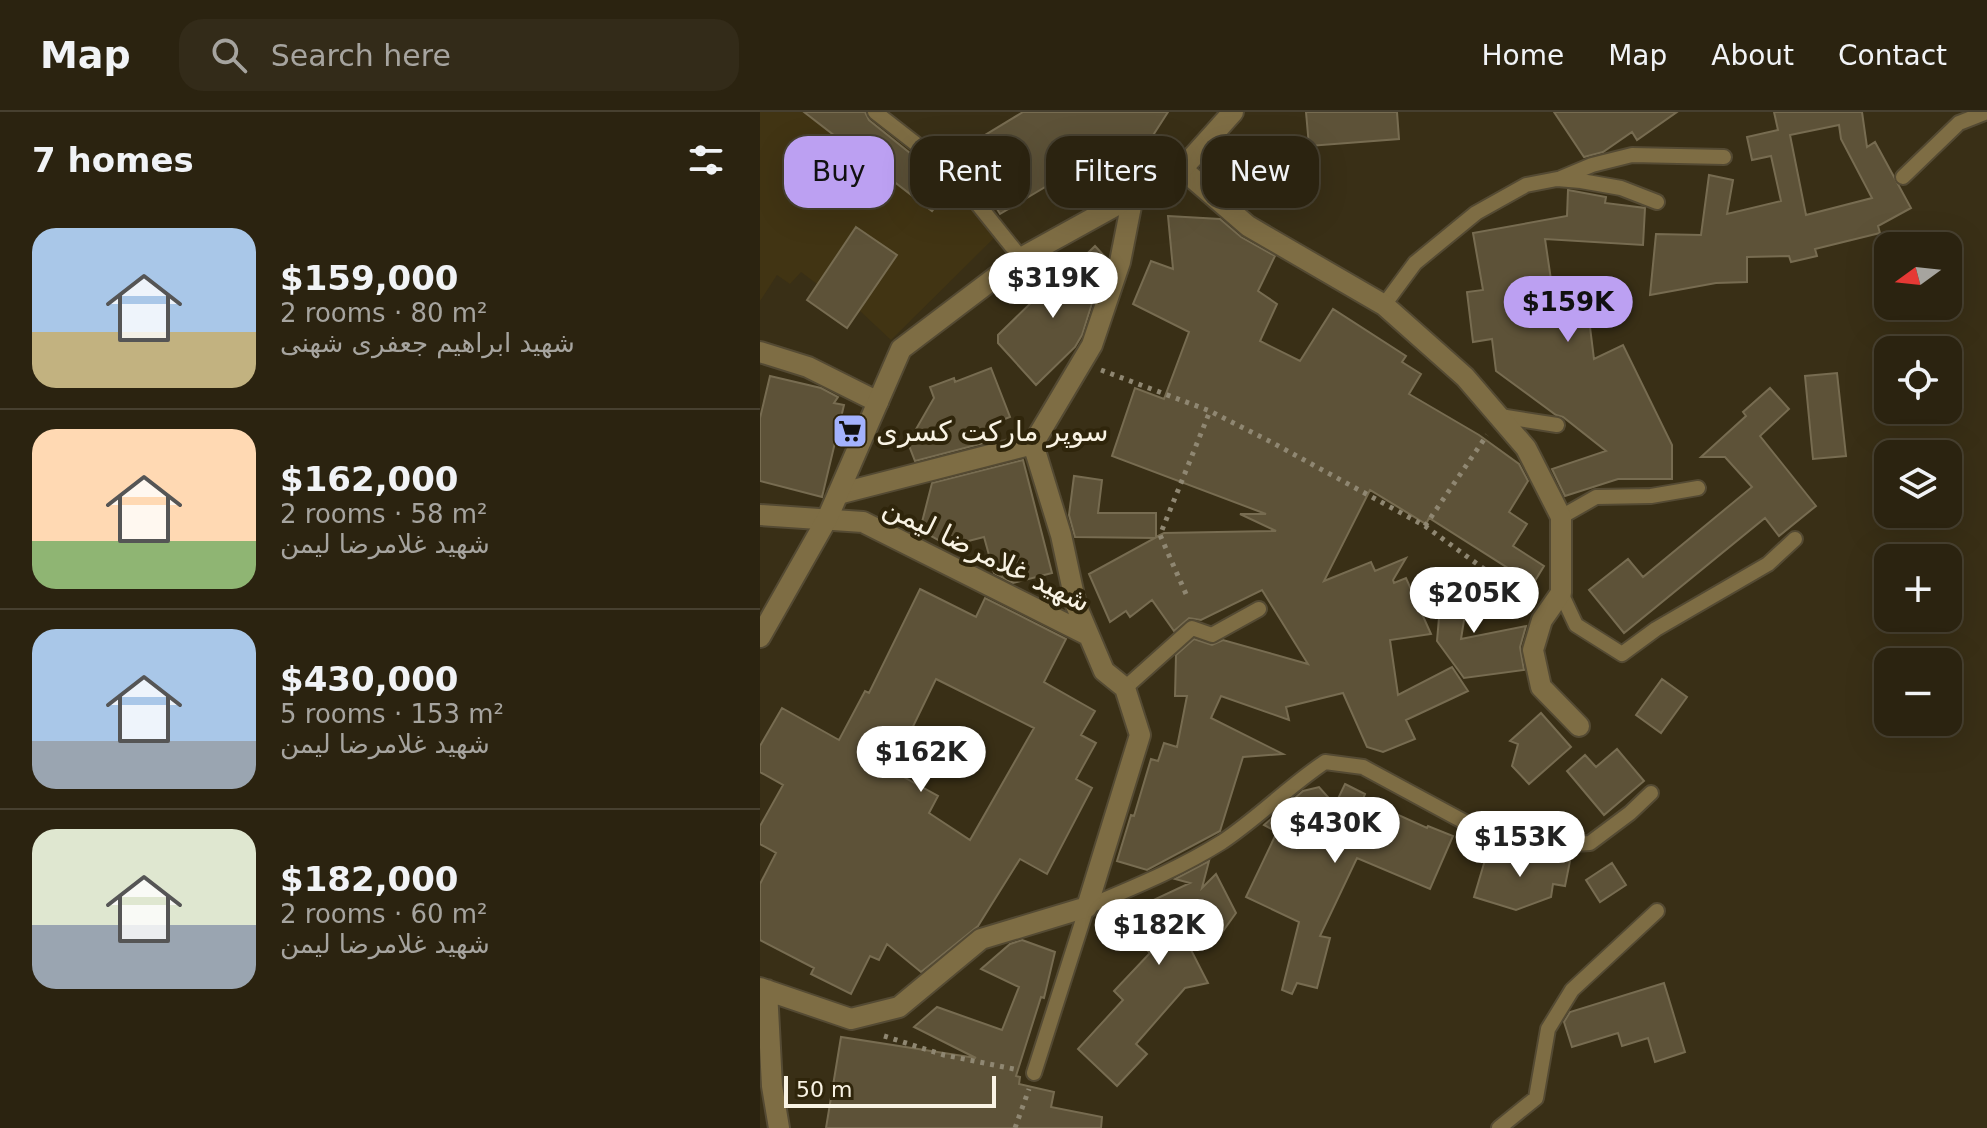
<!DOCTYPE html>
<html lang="en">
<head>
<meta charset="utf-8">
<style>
	:root { --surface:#2b2310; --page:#332b19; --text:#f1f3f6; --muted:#a6a49f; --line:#474030; --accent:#bca0f2 }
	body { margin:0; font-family:"DejaVu Sans",Cairo,sans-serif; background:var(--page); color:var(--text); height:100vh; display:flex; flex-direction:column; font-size:30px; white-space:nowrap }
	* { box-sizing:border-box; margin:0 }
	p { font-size:26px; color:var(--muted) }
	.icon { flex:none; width:44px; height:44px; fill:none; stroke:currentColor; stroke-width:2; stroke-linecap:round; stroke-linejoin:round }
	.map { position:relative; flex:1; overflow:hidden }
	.sheet { display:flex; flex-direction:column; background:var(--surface); width:760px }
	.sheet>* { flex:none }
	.banner { position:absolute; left:24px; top:24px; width:760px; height:72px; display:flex; gap:16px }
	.needle { width:52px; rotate:255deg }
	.controls { position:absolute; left:1114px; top:120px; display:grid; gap:16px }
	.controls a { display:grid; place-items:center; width:88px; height:88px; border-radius:16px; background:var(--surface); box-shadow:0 8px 32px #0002,0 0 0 2px var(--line); font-size:40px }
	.scale { position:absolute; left:24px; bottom:20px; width:212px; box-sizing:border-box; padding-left:8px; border:4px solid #f9f3e4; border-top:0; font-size:22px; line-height:28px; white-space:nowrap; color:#f9f3e4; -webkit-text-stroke:6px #2f250b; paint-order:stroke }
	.price { position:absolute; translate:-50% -68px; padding:0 18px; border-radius:28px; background:#fff; color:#222; font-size:26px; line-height:52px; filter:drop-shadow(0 2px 4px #0008) }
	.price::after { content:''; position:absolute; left:50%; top:48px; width:24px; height:18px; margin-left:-12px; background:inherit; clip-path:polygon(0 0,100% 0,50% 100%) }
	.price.current { background:var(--accent); color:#111 }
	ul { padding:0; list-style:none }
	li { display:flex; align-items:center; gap:24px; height:200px; padding:0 32px }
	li+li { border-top:2px solid var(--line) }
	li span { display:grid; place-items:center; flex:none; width:224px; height:160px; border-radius:24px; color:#555 }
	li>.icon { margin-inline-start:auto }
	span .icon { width:96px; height:96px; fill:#fffc; stroke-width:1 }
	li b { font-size:34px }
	h2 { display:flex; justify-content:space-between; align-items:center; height:96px; padding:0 32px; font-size:34px }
	.tag { padding:0 28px; border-radius:24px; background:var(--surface); box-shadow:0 8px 32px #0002,0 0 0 2px var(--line); font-size:28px; line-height:72px }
	.tag.current { background:var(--accent); color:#111 }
	header { display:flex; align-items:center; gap:48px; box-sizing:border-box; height:112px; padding:0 40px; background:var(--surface); border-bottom:2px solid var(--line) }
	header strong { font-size:38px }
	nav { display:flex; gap:44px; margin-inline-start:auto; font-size:28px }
	.search { width:560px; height:72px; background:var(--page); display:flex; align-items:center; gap:20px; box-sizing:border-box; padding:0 28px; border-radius:24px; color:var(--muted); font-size:30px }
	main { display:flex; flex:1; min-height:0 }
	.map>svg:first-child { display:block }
</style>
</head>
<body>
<header>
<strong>Map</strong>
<div class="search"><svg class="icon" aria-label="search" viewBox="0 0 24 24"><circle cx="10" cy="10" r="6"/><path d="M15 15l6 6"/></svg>Search here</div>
<nav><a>Home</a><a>Map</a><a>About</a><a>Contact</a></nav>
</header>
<main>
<section class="sheet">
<h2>7 homes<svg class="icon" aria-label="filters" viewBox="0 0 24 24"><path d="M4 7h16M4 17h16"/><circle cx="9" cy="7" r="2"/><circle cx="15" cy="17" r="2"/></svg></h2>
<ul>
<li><span style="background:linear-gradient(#a9c7e8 65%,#c2b280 0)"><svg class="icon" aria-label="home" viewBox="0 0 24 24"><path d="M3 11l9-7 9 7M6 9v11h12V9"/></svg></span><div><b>$159,000</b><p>2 rooms · 80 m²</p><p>شهید ابراهیم جعفری شهنی</p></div></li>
<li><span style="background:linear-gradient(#ffd9b3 70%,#8fb573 0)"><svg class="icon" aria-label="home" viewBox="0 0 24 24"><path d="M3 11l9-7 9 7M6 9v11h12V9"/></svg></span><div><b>$162,000</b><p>2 rooms · 58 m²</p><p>شهید غلامرضا لیمن</p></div></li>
<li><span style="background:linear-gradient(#a9c7e8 70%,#9aa5b1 0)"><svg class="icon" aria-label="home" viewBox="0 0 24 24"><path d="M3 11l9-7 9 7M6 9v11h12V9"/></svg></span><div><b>$430,000</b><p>5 rooms · 153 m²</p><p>شهید غلامرضا لیمن</p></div></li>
<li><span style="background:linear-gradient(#dfe7d0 60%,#9aa5b1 0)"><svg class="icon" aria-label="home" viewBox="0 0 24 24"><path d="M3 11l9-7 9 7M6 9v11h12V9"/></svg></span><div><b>$182,000</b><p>2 rooms · 60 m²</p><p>شهید غلامرضا لیمن</p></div></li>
</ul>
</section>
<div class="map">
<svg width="1227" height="1016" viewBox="0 0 1227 1016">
	<rect width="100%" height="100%" fill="#392f16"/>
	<path fill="#413413" d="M0 0H100L193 72 234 126 131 228 100 199 87 216 47 188 57 172 41 160 30 172 17 163 0 189Z"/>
	<path fill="#5d5238" stroke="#776c51" stroke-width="2" fill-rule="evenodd" d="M44 0H105L109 8 191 74 172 99Z
		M263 0H408L390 28 308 79 297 68 240 102 209 51 203 58 189 45Z
		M546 0H637L639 27 549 34Z
		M794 0H917L877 28 872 20 843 40 824 45Z
		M1014 0H1102L1107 35 1115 30 1151 96 1118 114 1120 121 1055 137 1057 144 1031 150 1029 144 987 145V170L956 171 890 183 896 122 941 123 949 63 973 68 967 102 1021 89 1011 44 992 48 987 25 1018 18ZM1079 13 1081 27 1112 86 1046 103 1030 23Z
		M808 78 846 85 845 91 885 96 883 133 785 127 795 195 827 191 834 247 863 233 912 333V367H858L805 384 792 357 846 339 803 305 796 303 736 259 732 227 713 230 707 180 723 178 713 121 807 104Z
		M408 104 460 107 481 125 515 144 498 179 517 192 500 229 540 249 573 197 646 244 642 250 661 262 649 282 719 323 759 352 768 369 749 400 767 412 753 434 784 454 773 472 669 406 666 412 610 378 564 469 611 450 615 459 646 446 633 468 634 471 646 466 671 522 630 528 638 583 692 555 708 579 646 608 655 627 623 640 607 635 583 581 526 595 529 608 461 584 451 606 523 642 483 645 460 719 387 758 357 749 371 703 374 704 391 647 398 649 404 631 417 635 427 584H415L416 543 434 527 452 533 463 528 548 552 502 478 441 508 429 506 414 519 392 488 370 505 366 499 350 510 329 462 395 426 315 425 309 403 314 364 342 368 338 401H396V425L404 421 516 419 480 402H506L352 344 375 276 404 287 429 220 373 192 391 149 413 157Z
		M96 115 137 143 87 216 47 188Z
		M335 134 347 147 342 161 329 173 334 185 322 223 315 235 276 273 238 231V223L278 184 281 186Z
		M231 256 250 305 230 313 235 328 155 349 148 331 174 286 170 275 194 266 195 270Z
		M1077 261 1086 344 1053 347 1045 264Z
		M10 264 61 276 78 285 74 291 84 293 62 385 0 369V306Z
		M1010 276 1029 297 1000 324 1056 394 1019 424 1005 406 864 521 829 478 868 447 883 465 992 375 965 345H941L986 304 983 300Z
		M263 348 292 461 253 471 234 461 224 425 189 434 160 418 172 371Z
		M683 459H712L701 527 766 514 760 535 764 558 704 566 677 529Z
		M160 477 216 505 225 486 306 527 284 570 335 599 321 623 336 631 316 667 332 676 287 762 260 747 218 814 161 860 127 832 119 848 110 844 91 882 51 862 54 856 0 828V772L16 741 0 732V714L23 673 0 660V634L22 596 79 628 105 579 109 581ZM176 567 274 616 210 728 169 701 178 684 142 664 155 639 144 633Z
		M902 567 927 585 901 621 876 603Z
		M781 601 811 635 769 672 752 654 758 632 750 629Z
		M857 637 884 669 844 703 807 659 825 643 836 655Z
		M585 672 605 682 603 687 667 716 668 714 693 724 670 777 597 746 560 824 570 826 557 876 537 871 532 882 522 878 539 810 486 785 517 720 504 713 543 679 559 675 575 693Z
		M728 738 767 749 768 745 792 743 810 749 805 774 793 772 791 785 756 798 714 785Z
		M449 749 442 776 456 762 476 801 461 822 430 836 448 871 425 876 376 932 387 942 357 974 318 937 363 888 354 879 390 841 355 806 430 771 415 767Z
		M852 751 866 773 840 790 826 768Z
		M262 828 295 840 284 886 281 885 256 964 260 965 259 972 294 980 291 995 342 1005 341 1016H66L81 925 216 946 154 915 177 895 242 918 259 875 221 857 250 832Z
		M904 871 925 940 895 950 888 926 862 934 858 921 812 935 804 910 810 900Z"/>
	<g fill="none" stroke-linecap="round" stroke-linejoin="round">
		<defs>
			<path id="service" d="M115 0 192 60 261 146
				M1143 65 1199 11 1227 0
				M801 66 832 53 872 43 964 45
				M624 193 655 151 716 101 766 73 797 67 821 69 861 76 897 90
				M740 304 797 313
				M801 405 836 385 891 384 938 376
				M801 481 816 513 862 542 896 517 1008 452 1035 427
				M365 576 432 516 452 523 499 497
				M274 961 327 795C374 775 419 757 462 730 498 706 529 674 565 650L603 655 712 714 768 735 830 731 870 701 891 681
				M739 1016 776 986 788 917 812 878 897 799"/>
			<path id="minor" d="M422 57 488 114 624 193 705 265 766 336 801 405V481L782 508 773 538 781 575 819 614
				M0 240 48 255 118 290
				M78 382 273 332 332 233 360 150 373 84
				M0 403 103 410 328 523
				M0 876 91 907 139 895 221 827 327 795 380 623 365 576 344 559 316 493 301 423 273 332
				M7 878 12 974 19 1016"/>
			<path id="tertiary" d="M0 525 67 407 141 237 261 146 422 57 473 0"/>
		</defs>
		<use href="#service" stroke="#544a33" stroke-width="18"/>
		<use href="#minor" stroke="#544a33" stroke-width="24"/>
		<use href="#tertiary" stroke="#544a33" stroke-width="24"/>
		<path stroke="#8f8772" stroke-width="5" stroke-dasharray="4 6" stroke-linecap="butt" d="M341 258 450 299 513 331 665 414 731 462 767 494
			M665 414 727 323
			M426 482 400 423 450 299
			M124 924 184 943 254 957
			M255 1016 269 977"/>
		<use href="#service" stroke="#7e6d44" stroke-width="14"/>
		<use href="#minor" stroke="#7e6d44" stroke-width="20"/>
		<use href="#tertiary" stroke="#7e6d44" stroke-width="20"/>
	</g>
	<defs>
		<symbol id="supermarket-square" viewBox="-11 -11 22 22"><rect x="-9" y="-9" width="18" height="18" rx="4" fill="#a3b2fd" stroke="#2f250b"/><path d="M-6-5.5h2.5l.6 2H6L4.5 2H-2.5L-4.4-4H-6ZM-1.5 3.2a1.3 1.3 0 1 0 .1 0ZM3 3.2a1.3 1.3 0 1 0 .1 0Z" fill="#111"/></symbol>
	</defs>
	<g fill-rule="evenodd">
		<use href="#supermarket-square" x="70" y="299" width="40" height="40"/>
	</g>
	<g text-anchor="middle" stroke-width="8" stroke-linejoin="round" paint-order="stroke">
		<g font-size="28" fill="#f9f3e4" stroke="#2f250b" text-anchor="start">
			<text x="116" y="329">سوپر مارکت کسری</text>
		</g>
		<g font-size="28" fill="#f9f3e4" stroke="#2f250b">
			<text transform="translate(227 442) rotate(26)" y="10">شهید غلامرضا لیمن</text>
		</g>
	</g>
</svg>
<div class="controls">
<a><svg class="needle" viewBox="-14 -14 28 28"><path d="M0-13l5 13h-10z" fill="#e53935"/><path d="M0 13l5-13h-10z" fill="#a6a49f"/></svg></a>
<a><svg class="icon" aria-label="locate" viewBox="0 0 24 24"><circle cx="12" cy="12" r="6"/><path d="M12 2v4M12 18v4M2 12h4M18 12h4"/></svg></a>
<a><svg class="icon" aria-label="layers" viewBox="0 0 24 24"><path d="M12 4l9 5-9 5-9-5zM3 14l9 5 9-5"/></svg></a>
<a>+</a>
<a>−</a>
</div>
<div class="scale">50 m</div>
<b class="price" style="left:293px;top:208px">$319K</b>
<b class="price current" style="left:808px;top:232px">$159K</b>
<b class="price" style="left:714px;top:523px">$205K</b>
<b class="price" style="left:161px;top:682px">$162K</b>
<b class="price" style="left:575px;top:753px">$430K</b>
<b class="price" style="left:760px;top:767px">$153K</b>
<b class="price" style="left:399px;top:855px">$182K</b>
<div class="banner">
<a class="tag current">Buy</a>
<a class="tag">Rent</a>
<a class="tag">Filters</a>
<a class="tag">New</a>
</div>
</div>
</main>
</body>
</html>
